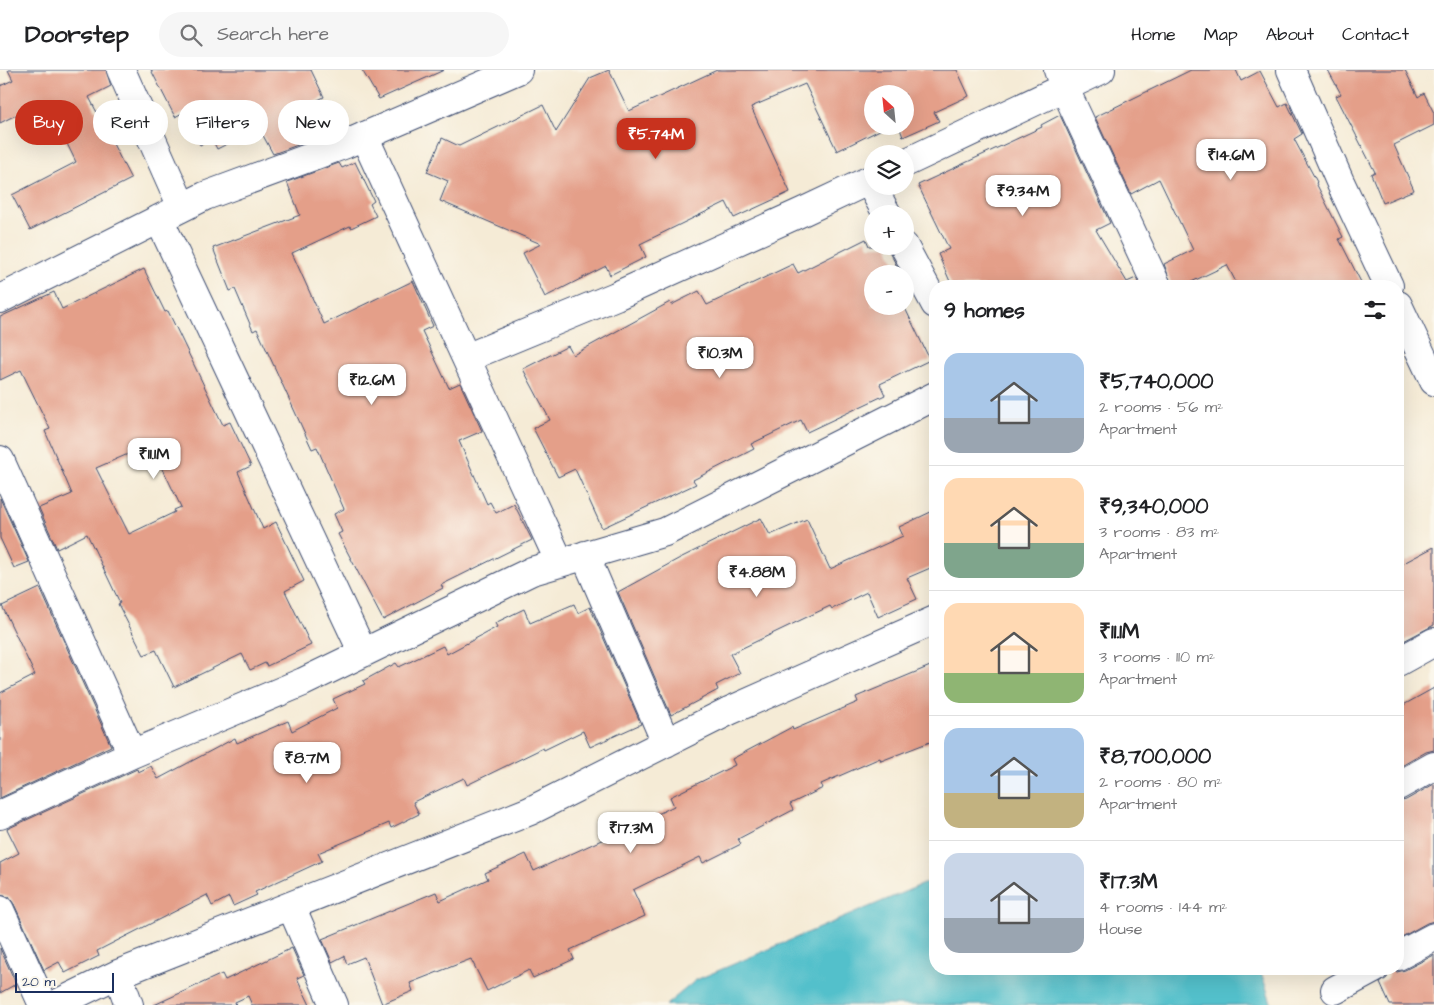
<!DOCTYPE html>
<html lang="en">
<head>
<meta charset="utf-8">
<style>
	:root { --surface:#fff; --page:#f6f6f6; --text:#202124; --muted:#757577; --line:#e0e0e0; --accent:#c8321e }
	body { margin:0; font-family:"Architects Daughter",sans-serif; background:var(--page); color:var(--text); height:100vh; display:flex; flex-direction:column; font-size:19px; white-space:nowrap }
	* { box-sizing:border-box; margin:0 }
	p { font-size:16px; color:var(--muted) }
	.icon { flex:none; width:28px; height:28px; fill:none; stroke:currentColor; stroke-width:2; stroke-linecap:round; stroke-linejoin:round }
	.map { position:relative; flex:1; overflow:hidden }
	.side { position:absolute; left:929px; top:210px; width:475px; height:695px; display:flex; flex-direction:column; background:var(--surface); border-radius:20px; box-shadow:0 5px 20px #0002 }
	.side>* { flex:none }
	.guide { position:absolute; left:15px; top:30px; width:475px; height:45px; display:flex; gap:10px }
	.needle { width:32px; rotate:333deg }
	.fabs { position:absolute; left:864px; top:15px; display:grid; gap:10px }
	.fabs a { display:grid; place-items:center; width:50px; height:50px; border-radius:50%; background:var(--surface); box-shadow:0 5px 20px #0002; font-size:25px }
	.scale { position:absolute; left:15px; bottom:12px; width:99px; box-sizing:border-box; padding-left:5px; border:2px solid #1b2f5e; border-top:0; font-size:14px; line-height:18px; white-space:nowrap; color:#1b2f5e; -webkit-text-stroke:4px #fbf7ec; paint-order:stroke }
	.price { position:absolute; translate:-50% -42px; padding:0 11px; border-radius:10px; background:#fff; color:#222; font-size:16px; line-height:32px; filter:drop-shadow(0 1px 2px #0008) }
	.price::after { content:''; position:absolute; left:50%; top:30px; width:15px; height:11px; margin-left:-8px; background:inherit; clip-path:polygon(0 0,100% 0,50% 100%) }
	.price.selected { background:var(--accent); color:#fff }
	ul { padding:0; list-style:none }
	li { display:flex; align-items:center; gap:15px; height:125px; padding:0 15px }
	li+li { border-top:1px solid var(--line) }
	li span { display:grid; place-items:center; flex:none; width:140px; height:100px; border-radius:15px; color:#555 }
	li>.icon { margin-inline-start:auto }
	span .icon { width:60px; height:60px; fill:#fffc; stroke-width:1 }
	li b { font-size:21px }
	h2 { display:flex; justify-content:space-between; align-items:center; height:60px; padding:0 15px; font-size:21px }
	.pill { padding:0 18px; border-radius:22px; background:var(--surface); box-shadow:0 5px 20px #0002; font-size:18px; line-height:45px }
	.pill.selected { background:var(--accent); color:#fff }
	header { display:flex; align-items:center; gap:30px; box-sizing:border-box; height:70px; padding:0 25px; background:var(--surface); border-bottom:1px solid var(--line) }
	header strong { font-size:24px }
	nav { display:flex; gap:28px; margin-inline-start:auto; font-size:18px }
	.search { width:350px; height:45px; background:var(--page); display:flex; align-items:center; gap:12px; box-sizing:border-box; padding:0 18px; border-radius:28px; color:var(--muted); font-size:19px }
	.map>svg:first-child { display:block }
</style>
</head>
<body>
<header>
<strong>Doorstep</strong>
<div class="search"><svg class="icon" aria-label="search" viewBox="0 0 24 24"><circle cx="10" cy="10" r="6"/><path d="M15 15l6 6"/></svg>Search here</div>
<nav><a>Home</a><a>Map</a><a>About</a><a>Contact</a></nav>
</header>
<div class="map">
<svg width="1434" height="935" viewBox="0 0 1434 935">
	<rect width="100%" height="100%" fill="#fbf7ec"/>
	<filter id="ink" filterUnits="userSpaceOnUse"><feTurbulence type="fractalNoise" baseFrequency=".02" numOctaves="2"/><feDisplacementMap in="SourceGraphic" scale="10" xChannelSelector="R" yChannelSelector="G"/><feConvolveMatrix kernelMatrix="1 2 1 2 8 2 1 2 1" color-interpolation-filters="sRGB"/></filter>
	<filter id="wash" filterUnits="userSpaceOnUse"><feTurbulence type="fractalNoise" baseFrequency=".0096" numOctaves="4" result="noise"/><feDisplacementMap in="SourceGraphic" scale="20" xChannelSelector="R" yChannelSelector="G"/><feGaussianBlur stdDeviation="1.12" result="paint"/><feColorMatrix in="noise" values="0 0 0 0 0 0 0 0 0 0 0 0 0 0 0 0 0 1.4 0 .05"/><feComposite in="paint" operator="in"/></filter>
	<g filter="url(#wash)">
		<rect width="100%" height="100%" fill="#f5ebd6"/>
		<path fill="#53c0cb" stroke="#377894" d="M935 809V899H1260L1272 935H666L696 910Z"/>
		<g id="blocks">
			<path fill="#e49f89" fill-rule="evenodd" d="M8 0H106L111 16 89 27 131 109 30 160 12 125 76 92 51 41 34 50 28 39 0 53V16L13 10Z
				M151 0H311L324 27 310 34 325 65 273 84 259 58 217 79 212 69 200 75 184 42 175 47Z
				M362 0H444L379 29Z
				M609 0 629 41 717 0H957L969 26 934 42 939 51 903 67 899 56H905V24H872V56H888L837 81 805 14 751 37 790 122 734 148 726 132 640 174 646 187 610 205 606 196 545 227 523 183 541 174 440 131 448 111 427 102 442 68 459 76 543 35 556 62 590 8Z
				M1191 0H1236L1241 11 1260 1 1279 37 1287 33 1302 64 1294 69 1317 112 1316 113 1343 167 1339 169 1363 216H1238L1227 195 1183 216H1172L1164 194 1193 180 1159 109 1131 124 1095 47Z
				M1328 0H1405L1418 27 1424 23 1434 43V55L1394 75 1414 120 1383 133 1371 104 1375 102 1336 26 1341 24Z
				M1060 45 1110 153 1096 160 1127 212 1136 208 1140 216H952L938 184 949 179 918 115 1042 57 1041 55Z
				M355 92 374 131 370 134 376 146 351 158 350 156 292 183 324 254 413 211 433 256 422 261 449 318 460 313 482 361 459 371 487 434 490 432 496 443 514 434 532 470 441 515 443 518 383 550 338 464 342 462 334 444 344 439 317 377 312 379 257 259 253 261 235 219 230 221 213 178 300 145 287 112 339 93 342 98Z
				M866 169 869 176H888L890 183 901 204H872V236H904L930 290 880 314 885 325 807 362 801 350 751 374 754 379 693 410 696 414 602 458 575 399 558 407 533 358 550 350 523 299 568 276 573 285 670 232 671 235 699 221 707 235 793 194 798 203Z
				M144 199 165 242 168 241 223 355 230 352 251 396 238 402 263 459 276 452 304 511 285 521 311 575 267 596 265 593 250 600 242 584 174 617 156 580 144 585 118 534 120 533 87 464 57 479 39 438 72 424 45 361 50 359 21 300 0 310V247L54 222 62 239ZM151 374 181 437 174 440 175 442 129 464 96 398Z
				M0 428 29 492 14 498 0 468Z
				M935 440V496L907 508 917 529 878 547 867 522 832 539 830 536 730 584 740 603 716 615 718 620 671 645 618 522 680 488 761 448 770 465 807 449 830 499 903 466 899 457Z
				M1434 477V555L1398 574V496Z
				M40 518 111 676 0 728V623L35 605 2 536Z
				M574 534 578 543 590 537 641 654 590 677 583 661 544 680 543 678 467 715 464 708 413 732 419 744 391 758 389 753 318 783 322 791 255 822 257 825 233 836 229 827 212 836 207 825 97 881 99 886 65 903 59 892 44 900 14 834 9 827 0 825V793L19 783 7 759 137 699 138 702 151 696 158 709 235 668 237 673 288 651 292 661 337 638 333 629 365 614 363 611 396 593 399 597 443 576 447 584 497 557 495 553 524 539 530 553Z
				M935 594V670L881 691 880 688 821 714 823 718 790 734 793 740 738 769 741 774 703 793 700 787 633 820 645 846 570 880 574 889 533 908 529 900 487 921 471 889 410 913 413 921 382 934 364 887 347 894 344 886 332 892 322 869 436 822 440 831 488 809 485 803 526 784 534 801 608 767 609 768 674 736 670 727 735 695 732 689 792 657 793 660 858 632 856 627Z
				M1434 618V680L1426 682 1398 698V638Z
				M1434 714V851L1427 853 1398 869V732L1406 730Z
				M0 878 16 914 0 923Z
				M292 878 304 905 297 908 310 935H252L248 926 235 932 236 935H154L222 904 225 910Z
				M1434 885V935H1390L1380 913 1387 908 1390 899 1397 902 1405 900Z"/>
		</g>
	</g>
	<g filter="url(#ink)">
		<use href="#blocks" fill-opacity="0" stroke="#3c4b70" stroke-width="1"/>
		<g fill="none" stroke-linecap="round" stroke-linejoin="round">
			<defs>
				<path id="street" d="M121 0 182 137
					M1058 0 1064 17 1157 216
					M1291 0 1341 114 1389 216
					M364 66 560 493
					M905 93 1101 0
					M869 111 887 144
					M159 149 363 583
					M904 176 935 234
					M0 229 205 126 346 74 518 0
					M1398 235 1434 311
					M466 288 616 226 802 142 872 109
					M0 390 132 684
					M585 485 666 673
					M1398 592 1434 572
					M1398 716 1434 696
					M0 745 132 684 303 612 532 501 665 462 935 326
					M291 836 334 935
					M0 840 43 935
					M1398 886 1434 867
					M118 904 129 935
					M1335 920 1374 899
					M54 935 118 904 530 741 729 641 935 550"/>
			</defs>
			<use href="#street" stroke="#3c4b70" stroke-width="30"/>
			<use href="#street" stroke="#fff" stroke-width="28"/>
		</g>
	</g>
</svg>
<div class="fabs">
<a><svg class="needle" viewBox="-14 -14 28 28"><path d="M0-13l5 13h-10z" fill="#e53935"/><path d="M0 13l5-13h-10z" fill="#757577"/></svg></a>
<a><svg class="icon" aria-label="layers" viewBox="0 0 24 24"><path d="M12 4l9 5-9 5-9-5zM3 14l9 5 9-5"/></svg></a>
<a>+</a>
<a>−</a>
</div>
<div class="scale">20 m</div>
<b class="price selected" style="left:656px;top:90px">₹5.74M</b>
<b class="price" style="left:1231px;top:111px">₹14.6M</b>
<b class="price" style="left:1023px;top:147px">₹9.34M</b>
<b class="price" style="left:720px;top:309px">₹10.3M</b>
<b class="price" style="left:372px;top:336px">₹12.6M</b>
<b class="price" style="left:154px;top:410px">₹11.1M</b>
<b class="price" style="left:757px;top:528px">₹4.88M</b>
<b class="price" style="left:307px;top:714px">₹8.7M</b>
<b class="price" style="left:631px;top:784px">₹17.3M</b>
<div class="guide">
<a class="pill selected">Buy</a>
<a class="pill">Rent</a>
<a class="pill">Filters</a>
<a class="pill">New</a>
</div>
<section class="side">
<h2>9 homes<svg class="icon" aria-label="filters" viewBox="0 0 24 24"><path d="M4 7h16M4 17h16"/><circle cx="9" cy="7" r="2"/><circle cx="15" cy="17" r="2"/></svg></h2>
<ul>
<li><span style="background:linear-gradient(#a9c7e8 65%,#9aa5b1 0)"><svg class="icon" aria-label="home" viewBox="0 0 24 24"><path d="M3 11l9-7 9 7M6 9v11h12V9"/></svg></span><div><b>₹5,740,000</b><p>2 rooms · 56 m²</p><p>Apartment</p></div></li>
<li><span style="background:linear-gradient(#ffd9b3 65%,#7fa58c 0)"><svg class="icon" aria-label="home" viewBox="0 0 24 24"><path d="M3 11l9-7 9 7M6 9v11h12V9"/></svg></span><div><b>₹9,340,000</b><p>3 rooms · 83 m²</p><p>Apartment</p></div></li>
<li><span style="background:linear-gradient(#ffd9b3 70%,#8fb573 0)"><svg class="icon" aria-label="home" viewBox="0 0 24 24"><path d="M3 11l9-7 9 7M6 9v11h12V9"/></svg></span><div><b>₹11.1M</b><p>3 rooms · 110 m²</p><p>Apartment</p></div></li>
<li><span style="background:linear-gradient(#a9c7e8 65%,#c2b280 0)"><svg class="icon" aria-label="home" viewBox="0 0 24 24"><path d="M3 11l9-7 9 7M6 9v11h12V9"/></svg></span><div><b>₹8,700,000</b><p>2 rooms · 80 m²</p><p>Apartment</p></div></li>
<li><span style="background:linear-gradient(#c9d6e8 65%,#9aa5b1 0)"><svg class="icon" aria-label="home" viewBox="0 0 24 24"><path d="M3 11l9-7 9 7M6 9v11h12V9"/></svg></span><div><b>₹17.3M</b><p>4 rooms · 144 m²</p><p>House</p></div></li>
</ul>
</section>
</div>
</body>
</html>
